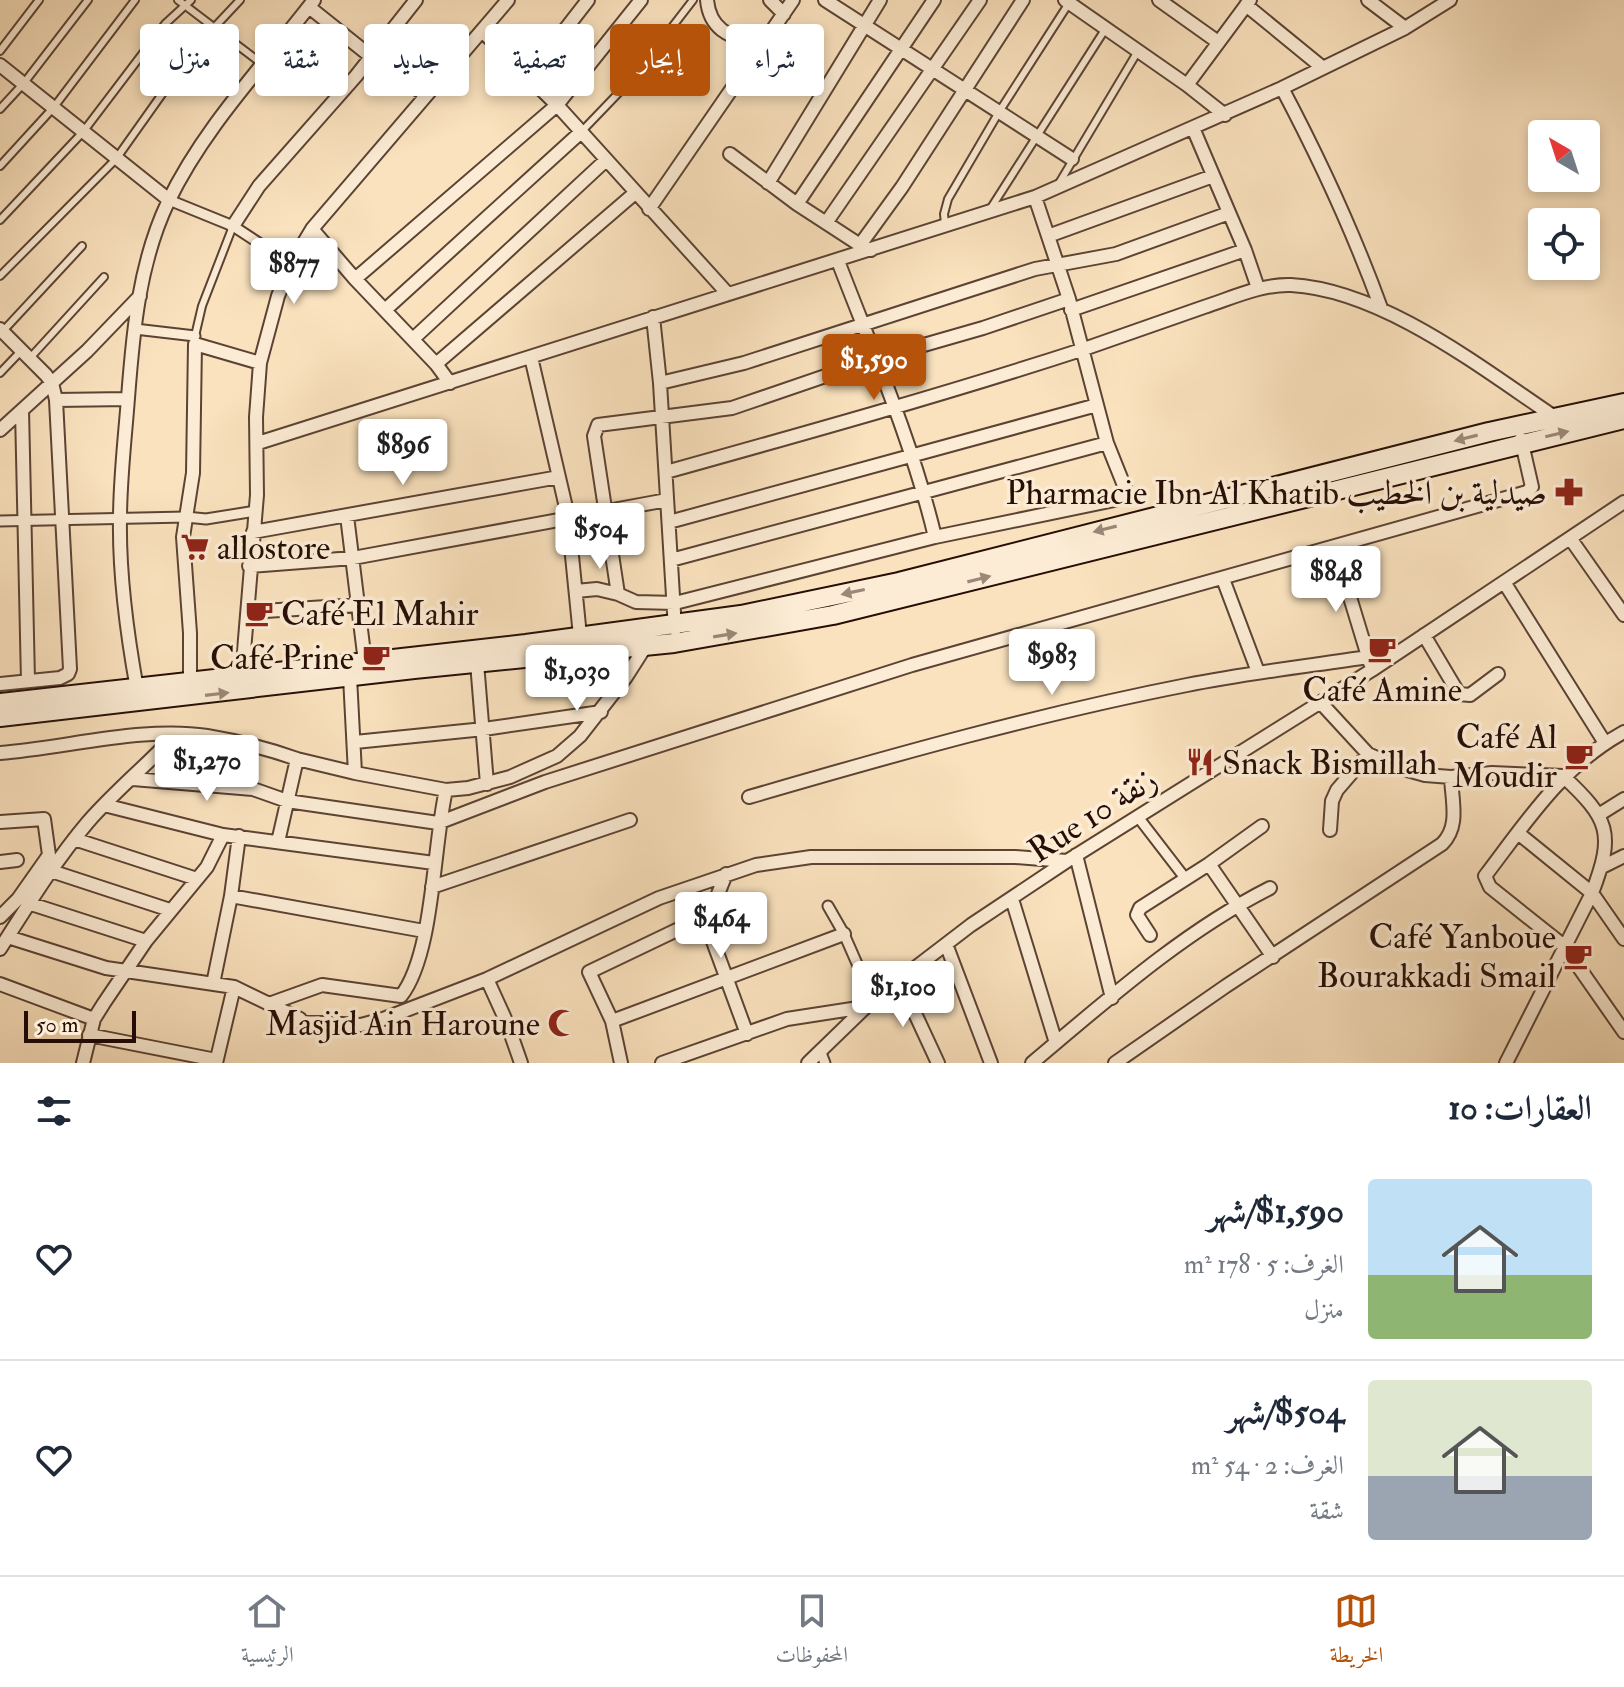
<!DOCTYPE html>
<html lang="ar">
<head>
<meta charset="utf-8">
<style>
	:root { --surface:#fff; --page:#f2f2f3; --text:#1f2937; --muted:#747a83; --line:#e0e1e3; --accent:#b45309 }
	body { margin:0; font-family:"IM FELL Double Pica",Amiri,serif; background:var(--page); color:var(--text); direction:rtl; height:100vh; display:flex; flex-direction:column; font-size:30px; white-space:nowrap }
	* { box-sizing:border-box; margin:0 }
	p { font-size:26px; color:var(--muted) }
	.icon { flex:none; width:44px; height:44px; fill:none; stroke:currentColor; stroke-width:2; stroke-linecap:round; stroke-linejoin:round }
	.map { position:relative; height:1063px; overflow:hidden; direction:ltr }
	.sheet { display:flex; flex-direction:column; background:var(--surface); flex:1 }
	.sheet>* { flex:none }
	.guide { position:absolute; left:24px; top:24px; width:800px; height:72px; direction:rtl; display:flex; gap:16px }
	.needle { width:52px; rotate:321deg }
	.fabs { position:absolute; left:1528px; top:120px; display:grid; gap:16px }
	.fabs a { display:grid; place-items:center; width:72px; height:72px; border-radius:8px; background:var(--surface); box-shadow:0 4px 12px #0003; font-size:40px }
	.scale { position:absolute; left:24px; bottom:20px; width:112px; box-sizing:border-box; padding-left:8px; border:4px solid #260e06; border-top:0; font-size:22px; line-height:28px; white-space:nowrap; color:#260e06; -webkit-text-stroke:6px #fcecd5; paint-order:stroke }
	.price { position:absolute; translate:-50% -68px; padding:0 18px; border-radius:8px; background:#fff; color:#222; font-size:26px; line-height:52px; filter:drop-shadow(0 2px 4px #0008) }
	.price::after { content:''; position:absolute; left:50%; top:48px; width:24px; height:18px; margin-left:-12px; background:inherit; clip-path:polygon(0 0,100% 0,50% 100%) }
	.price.on { background:var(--accent); color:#fff }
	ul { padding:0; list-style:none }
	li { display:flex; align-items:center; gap:24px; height:200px; padding:0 32px }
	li+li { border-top:2px solid var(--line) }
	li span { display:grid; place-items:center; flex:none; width:224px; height:160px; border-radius:8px; color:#555 }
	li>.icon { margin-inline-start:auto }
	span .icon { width:96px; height:96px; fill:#fffc; stroke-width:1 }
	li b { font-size:34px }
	h2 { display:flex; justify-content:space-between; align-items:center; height:96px; padding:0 32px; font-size:34px }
	.tag { padding:0 28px; border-radius:8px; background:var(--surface); box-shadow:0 4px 12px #0003; font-size:28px; line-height:72px }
	.tag.on { background:var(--accent); color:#fff }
	.tab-bar { display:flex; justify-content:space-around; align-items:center; height:112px; border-top:2px solid var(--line); background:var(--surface); font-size:22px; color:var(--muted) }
	.tab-bar a { display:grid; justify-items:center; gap:4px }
	.tab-bar .on { color:var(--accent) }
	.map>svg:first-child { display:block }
</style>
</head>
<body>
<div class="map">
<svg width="1624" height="1063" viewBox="0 0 1624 1063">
	<rect width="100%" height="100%" fill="#fae2be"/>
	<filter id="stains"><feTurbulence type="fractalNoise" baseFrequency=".0025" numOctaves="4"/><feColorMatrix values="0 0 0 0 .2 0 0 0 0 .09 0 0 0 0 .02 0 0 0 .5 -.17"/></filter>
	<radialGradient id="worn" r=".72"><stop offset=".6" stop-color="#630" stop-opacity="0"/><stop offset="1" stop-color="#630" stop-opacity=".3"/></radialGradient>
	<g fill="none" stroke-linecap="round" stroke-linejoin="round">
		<defs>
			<path id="service" d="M178 0 261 63
				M0 51 39 0
				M0 109 24 83 88 0
				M582 131 632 79 693 0
				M0 166 54 107 135 0
				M1058 185 1138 51
				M989 211 1106 28
				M0 220 83 132 165 24 191 0
				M945 224 944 214 948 199 999 112 1069 3
				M0 276 116 159 194 49 240 0
				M3 331 82 246
				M195 336 202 306 233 226
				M30 358 104 277
				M0 373 22 350"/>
			<path id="pedestrian" d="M169 200 233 226 291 264
				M135 329 195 336
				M0 521 186 517 206 519 256 511
				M1138 817 1185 878
				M828 906 844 934 873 1000
				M820 1050 825 1063"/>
			<path id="minor" d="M707 0C710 33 734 37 761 47
				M770 0 784 14
				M825 0 1072 159
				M1065 0 1187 85 1225 115
				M1159 0 1218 42
				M1368 0 1405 28
				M1246 5 1323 68
				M309 7 389 71 426 95
				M482 31 557 105 728 294
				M0 65 169 200
				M529 76 588 0
				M1187 85 1250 0
				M1282 88C1320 160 1353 231 1381 308
				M1193 128 1245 250 1258 288
				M730 154 797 204 860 245
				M768 183 880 0
				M1035 197 1069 299 1107 443 1125 488 1124 495 1119 499 935 537 675 603 636 602 618 594 594 436 598 425 732 408 875 359 983 328 1069 299
				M797 204 934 0
				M649 209 793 0
				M826 223 980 0
				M233 226 259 186 356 76 416 0
				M312 229 355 279 436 364 450 383
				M1048 236 1213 176
				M871 250 860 245 902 187 1023 0
				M838 261C873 352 912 441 935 537
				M355 279 557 105 641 0
				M385 310 581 132
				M1071 310 1245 250
				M653 317 660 383 675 629
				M0 329 46 375 52 383 56 400 128 399
				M413 339 606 160
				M531 357 568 516 580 636
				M436 364 635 193
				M660 383 744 363 1035 269 1116 254 1229 213
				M22 410 28 681
				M0 430 87 351 140 296
				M258 443 1035 197 1282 88 1405 28 1450 0
				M666 472C806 433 946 394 1084 349 1124 335 1164 321 1204 307 1232 298 1261 284 1291 285 1382 290 1480 367 1553 416
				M347 516 365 662
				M669 522 1097 405
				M253 532 559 477
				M1570 538 1624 615
				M1335 548 1370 663
				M671 560 1107 443
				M249 566 353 558 667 500
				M1223 579 1258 672
				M1504 582 1605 743
				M576 591 597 589 618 594
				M248 612 359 605
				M1424 635 1459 694 1470 695 1498 674
				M477 663 487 784
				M242 675 257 495 256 417 260 363 278 296 291 264 312 229 508 0
				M350 677 355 773
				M190 682V633L183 537 193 473 195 344 260 363
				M0 684 60 678 68 674 70 669 56 400
				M137 689C127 634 119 575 120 519 120 479 125 438 128 398 133 332 139 263 168 202 204 127 264 65 314 0
				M1321 703 1368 754 1400 768 1425 775 1451 777 1492 773 1563 776C1609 819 1615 833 1592 893L1506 1063
				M1624 732C1562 766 1527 821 1485 876L1490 887 1564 946 1624 1032
				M355 742 484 729 601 712
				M0 753C65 748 144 726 207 736 237 741 269 749 297 759L278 842
				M297 759 355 773 446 790 468 788 510 777 557 756 580 736 626 677 649 641
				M133 779 253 789 287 801 438 823 545 782 912 665 1527 492 1532 487 1521 439
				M749 797C893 755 1039 714 1187 685 1247 673 1308 666 1368 657
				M104 805 223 835 434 863
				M1600 814 1624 799
				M0 822 44 819 49 855 18 899 0 917
				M1330 830 1332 801 1337 790 1368 754
				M1518 833 1592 893 1624 939
				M74 839 197 879
				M1076 855 1112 998
				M0 862 17 860
				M1209 864 1273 957
				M1602 867 1624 856
				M51 871 170 910
				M432 887 630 820
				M231 896 424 931
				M1012 899 1056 1043
				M28 903 146 941
				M704 917 747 1034
				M1150 935 1137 915 1140 908 1209 864 1262 826
				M8 937 106 968 234 987 300 1019
				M946 944 991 1063
				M0 949C28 905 55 861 88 822 115 791 147 765 175 735
				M487 979 507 1023 521 1063
				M899 979 938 1063
				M0 984 94 1019
				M213 984 231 896 239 836
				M269 1004 322 985 401 996C434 954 433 845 446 790
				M286 1021 361 1025 383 1019 487 979 659 898 756 865 811 857H1015L1067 861
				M612 1021 844 934
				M89 1035 216 1060
				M83 1063 94 1019 104 1003 146 941 207 867 223 835
				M216 1063 234 987
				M621 1063 612 1021 589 972 704 917 716 899 726 874
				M662 1063 787 1019 865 1007
				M808 1063 873 1000 971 925 1067 861 1372 670 1624 502
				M1032 1063C1107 1000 1183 932 1270 888
				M1115 1063 1226 986 1442 844C1460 826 1452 802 1451 777"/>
			<path id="secondary" d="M0 703 526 644 741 615 899 582 1489 432 1624 403
				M0 717 414 669 674 643 833 615 1624 419"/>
		</defs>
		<use href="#service" stroke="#5b4334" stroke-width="10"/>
		<use href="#pedestrian" stroke="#5b4334" stroke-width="13"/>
		<use href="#minor" stroke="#5b4334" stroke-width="16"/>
		<use href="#secondary" stroke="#260e06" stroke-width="22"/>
		<use href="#service" stroke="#fcecd5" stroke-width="6"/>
		<use href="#pedestrian" stroke="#fcecd5" stroke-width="9"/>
		<use href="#minor" stroke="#fcecd5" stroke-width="12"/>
		<use href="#secondary" stroke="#fcecd5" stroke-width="18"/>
	</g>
	<defs><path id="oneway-solid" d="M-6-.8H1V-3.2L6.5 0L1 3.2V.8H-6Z" transform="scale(2)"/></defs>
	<g fill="#9c8878">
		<use href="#oneway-solid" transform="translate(1557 434) rotate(-13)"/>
		<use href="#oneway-solid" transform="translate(1466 438) rotate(166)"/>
		<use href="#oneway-solid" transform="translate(1105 529) rotate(166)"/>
		<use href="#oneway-solid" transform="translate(979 579) rotate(-14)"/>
		<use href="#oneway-solid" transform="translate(853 592) rotate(168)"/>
		<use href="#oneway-solid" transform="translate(725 635) rotate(-9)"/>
		<use href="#oneway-solid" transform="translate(217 694) rotate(-7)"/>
	</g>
	<defs>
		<symbol id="pharmacy-bare" viewBox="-9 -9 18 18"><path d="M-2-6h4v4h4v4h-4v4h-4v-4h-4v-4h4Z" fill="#8f2418" stroke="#fcecd5" stroke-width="2.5" paint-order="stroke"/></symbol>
		<symbol id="supermarket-bare" viewBox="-9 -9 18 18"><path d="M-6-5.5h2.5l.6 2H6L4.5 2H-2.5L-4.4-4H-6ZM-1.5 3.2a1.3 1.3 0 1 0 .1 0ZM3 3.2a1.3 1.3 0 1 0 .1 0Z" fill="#8f2418" stroke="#fcecd5" stroke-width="2.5" paint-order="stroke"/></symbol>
		<symbol id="cafe-bare" viewBox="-9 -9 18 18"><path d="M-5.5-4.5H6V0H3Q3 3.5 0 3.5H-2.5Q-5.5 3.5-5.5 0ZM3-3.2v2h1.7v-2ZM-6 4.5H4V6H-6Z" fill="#8f2418" stroke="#fcecd5" stroke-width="2.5" paint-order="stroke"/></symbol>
		<symbol id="restaurant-bare" viewBox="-9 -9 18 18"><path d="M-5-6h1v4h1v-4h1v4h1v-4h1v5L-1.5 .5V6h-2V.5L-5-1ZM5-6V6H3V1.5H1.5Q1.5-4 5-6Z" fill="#8f2418" stroke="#fcecd5" stroke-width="2.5" paint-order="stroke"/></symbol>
		<symbol id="mosque-bare" viewBox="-9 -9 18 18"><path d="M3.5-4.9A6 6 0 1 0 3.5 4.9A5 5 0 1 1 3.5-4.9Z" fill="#8f2418" stroke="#fcecd5" stroke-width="2.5" paint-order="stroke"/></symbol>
	</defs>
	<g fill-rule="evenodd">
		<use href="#pharmacy-bare" x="1549" y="472" width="40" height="40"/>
		<use href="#supermarket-bare" x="175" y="527" width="40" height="40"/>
		<use href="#cafe-bare" x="239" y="593" width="40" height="40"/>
		<use href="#cafe-bare" x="1362" y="629" width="40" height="40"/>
		<use href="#cafe-bare" x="356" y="637" width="40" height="40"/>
		<use href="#cafe-bare" x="1559" y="736" width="40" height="40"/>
		<use href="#restaurant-bare" x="1180" y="742" width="40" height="40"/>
		<use href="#cafe-bare" x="1558" y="936" width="40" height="40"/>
		<use href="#mosque-bare" x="542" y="1003" width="40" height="40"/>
	</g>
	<g text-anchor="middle" stroke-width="7" stroke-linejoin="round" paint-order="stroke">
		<g font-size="34" fill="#260e06" stroke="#fcecd5" text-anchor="end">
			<text x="1547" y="504">Pharmacie Ibn Al Khatib صيدلية بن الخطيب</text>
			<text x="217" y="559" text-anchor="start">allostore</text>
			<text x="281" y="625" text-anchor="start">Café El Mahir</text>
			<text x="354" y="669">Café Prine</text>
			<text x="1382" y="701" text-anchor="middle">Café Amine</text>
			<text x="1557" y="748">Café Al<tspan x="1557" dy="39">Moudir</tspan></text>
			<text x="1222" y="774" text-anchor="start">Snack Bismillah</text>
			<text x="1556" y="948">Café Yanboue<tspan x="1556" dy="39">Bourakkadi Smail</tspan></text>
			<text x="540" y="1035">Masjid Ain Haroune</text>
		</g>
		<g font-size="34" fill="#260e06" stroke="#fcecd5">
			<text transform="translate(1092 814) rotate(-33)" y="12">Rue 10 زنقة</text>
		</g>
	</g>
	<rect width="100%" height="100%" filter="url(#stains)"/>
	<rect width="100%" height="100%" fill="url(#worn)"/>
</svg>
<div class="fabs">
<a><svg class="needle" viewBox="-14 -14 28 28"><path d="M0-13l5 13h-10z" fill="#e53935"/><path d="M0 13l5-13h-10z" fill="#747a83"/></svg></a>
<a><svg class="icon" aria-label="locate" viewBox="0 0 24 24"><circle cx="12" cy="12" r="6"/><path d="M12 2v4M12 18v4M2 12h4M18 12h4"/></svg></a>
</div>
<div class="scale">50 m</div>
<b class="price" style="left:294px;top:306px">$877</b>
<b class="price on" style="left:874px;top:402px">$1,590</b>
<b class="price" style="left:403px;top:487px">$896</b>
<b class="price" style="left:600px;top:571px">$504</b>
<b class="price" style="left:1336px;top:614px">$848</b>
<b class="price" style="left:1052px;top:697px">$983</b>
<b class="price" style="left:577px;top:713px">$1,030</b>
<b class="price" style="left:207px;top:803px">$1,270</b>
<b class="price" style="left:721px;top:960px">$464</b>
<b class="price" style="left:903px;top:1029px">$1,100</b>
<div class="guide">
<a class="tag">شراء</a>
<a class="tag on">إيجار</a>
<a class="tag">تصفية</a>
<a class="tag">جديد</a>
<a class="tag">شقة</a>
<a class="tag">منزل</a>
</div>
</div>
<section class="sheet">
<h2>العقارات: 10<svg class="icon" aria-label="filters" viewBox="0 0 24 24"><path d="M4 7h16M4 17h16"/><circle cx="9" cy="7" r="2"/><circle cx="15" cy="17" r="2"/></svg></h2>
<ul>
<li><span style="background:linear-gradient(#bfe0f5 60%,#8fb573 0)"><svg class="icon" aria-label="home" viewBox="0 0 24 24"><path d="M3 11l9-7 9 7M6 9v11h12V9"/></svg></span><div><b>$1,590/شهر</b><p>الغرف: 5 · 178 m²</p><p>منزل</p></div><svg class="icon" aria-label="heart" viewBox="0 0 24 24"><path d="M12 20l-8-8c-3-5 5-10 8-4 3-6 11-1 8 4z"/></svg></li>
<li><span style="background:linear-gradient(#dfe7d0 60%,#9aa5b1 0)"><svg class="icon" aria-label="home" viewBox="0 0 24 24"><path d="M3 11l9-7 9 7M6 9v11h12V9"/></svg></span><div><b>$504/شهر</b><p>الغرف: 2 · 54 m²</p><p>شقة</p></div><svg class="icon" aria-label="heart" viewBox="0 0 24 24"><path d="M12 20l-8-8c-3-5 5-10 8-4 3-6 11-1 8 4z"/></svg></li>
</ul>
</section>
<nav class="tab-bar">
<a class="on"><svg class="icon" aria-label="map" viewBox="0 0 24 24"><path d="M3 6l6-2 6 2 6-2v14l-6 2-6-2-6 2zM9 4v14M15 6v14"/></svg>الخريطة</a>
<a><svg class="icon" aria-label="saved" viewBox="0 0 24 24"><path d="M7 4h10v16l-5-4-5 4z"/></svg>المحفوظات</a>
<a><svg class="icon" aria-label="home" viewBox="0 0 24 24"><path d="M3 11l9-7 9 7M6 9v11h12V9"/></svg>الرئيسية</a>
</nav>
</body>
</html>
